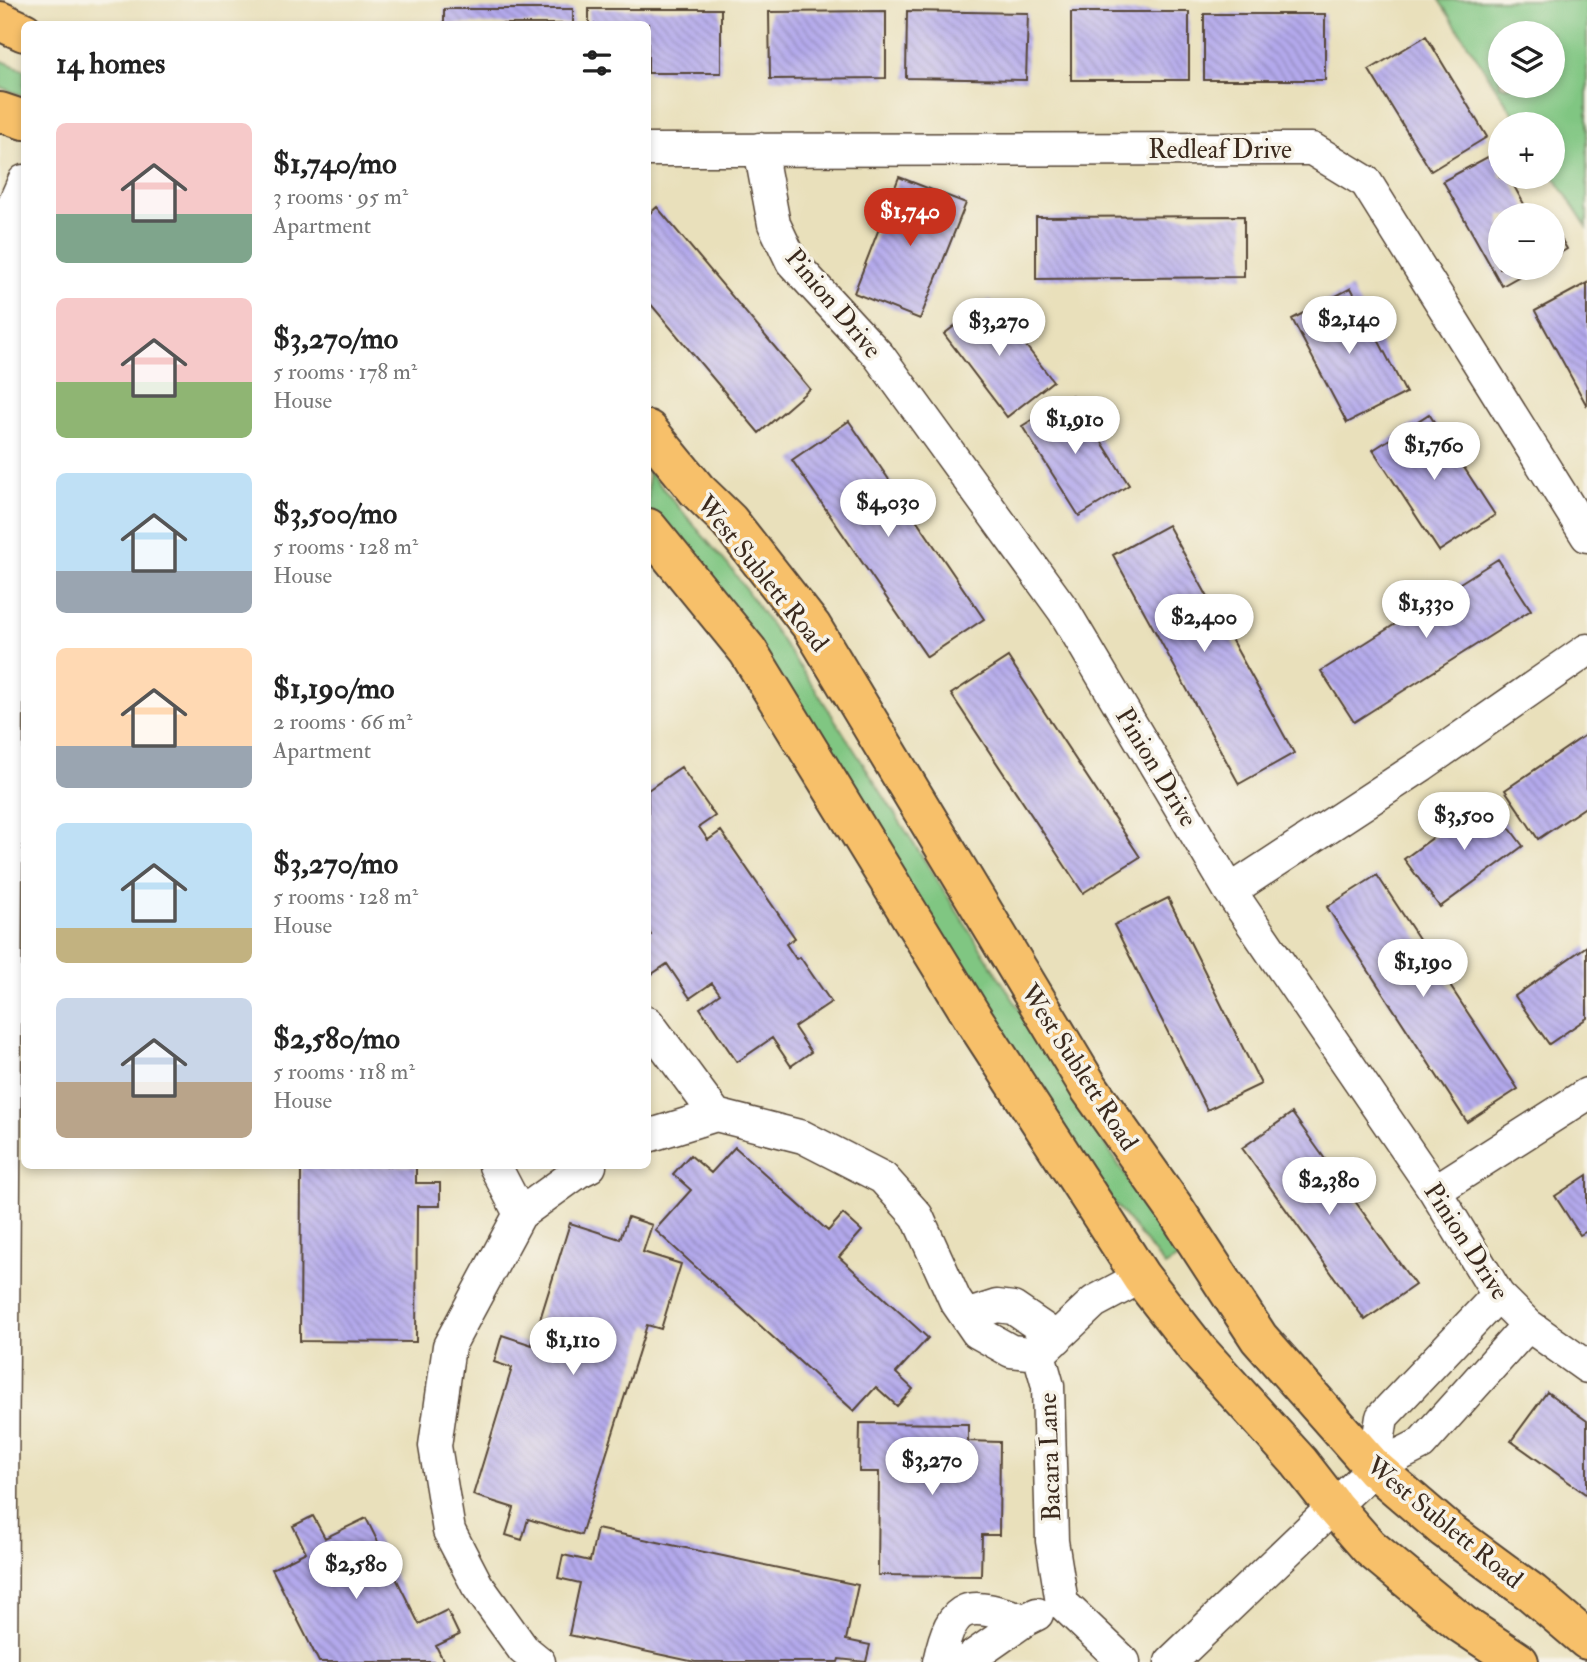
<!DOCTYPE html>
<html lang="en">
<head>
<meta charset="utf-8">
<style>
	:root { --surface:#fff; --page:#f2f2f2; --text:#222; --muted:#767676; --accent:#c8321e }
	body { margin:0; font-family:"IM FELL Double Pica",serif; background:var(--page); color:var(--text); height:100vh; display:flex; flex-direction:column; font-size:26px; white-space:nowrap }
	* { box-sizing:border-box; margin:0 }
	p { font-size:23px; color:var(--muted) }
	.icon { flex:none; width:38px; height:38px; fill:none; stroke:currentColor; stroke-width:2; stroke-linecap:round; stroke-linejoin:round }
	.map { position:relative; flex:1; overflow:hidden }
	.side { position:absolute; left:21px; top:21px; width:630px; height:1148px; display:flex; flex-direction:column; background:var(--surface); border-radius:10px; box-shadow:0 4px 10px #0003 }
	.side>* { flex:none }
	.controls { position:absolute; left:1488px; top:21px; display:grid; gap:14px }
	.controls a { display:grid; place-items:center; width:77px; height:77px; border-radius:50%; background:var(--surface); box-shadow:0 4px 10px #0003; font-size:35px }
	.price { position:absolute; translate:-50% -60px; padding:0 16px; border-radius:24px; background:#fff; color:#222; font-size:23px; line-height:46px; filter:drop-shadow(0 2px 4px #0008) }
	.price::after { content:''; position:absolute; left:50%; top:42px; width:21px; height:16px; margin-left:-10px; background:inherit; clip-path:polygon(0 0,100% 0,50% 100%) }
	.price.selected { background:var(--accent); color:#fff }
	ul { padding:0; list-style:none }
	li { display:flex; align-items:center; gap:21px; height:175px; padding:0 35px }
	li span { display:grid; place-items:center; flex:none; width:196px; height:140px; border-radius:10px; color:#555 }
	li>.icon { margin-inline-start:auto }
	span .icon { width:84px; height:84px; fill:#fffc; stroke-width:1 }
	li b { font-size:30px }
	h2 { display:flex; justify-content:space-between; align-items:center; height:84px; padding:0 35px; font-size:30px }
	.map>svg:first-child { display:block }
</style>
</head>
<body>
<div class="map">
<svg width="1587" height="1662" viewBox="0 0 1587 1662">
	<defs>
		<pattern id="building-back-hatch" width="6" height="6" patternUnits="userSpaceOnUse" patternTransform="scale(1.75)"><rect width="6" height="6" fill="#b3a9ec"/><path d="M-1 5l2 2M0 0l6 6M5-1l2 2" fill="none" stroke="#938abf"/></pattern>
	</defs>
	<rect width="100%" height="100%" fill="#f7f3e8"/>
	<filter id="ink" filterUnits="userSpaceOnUse"><feTurbulence type="fractalNoise" baseFrequency=".0143" numOctaves="2"/><feDisplacementMap in="SourceGraphic" scale="14" xChannelSelector="R" yChannelSelector="G"/><feConvolveMatrix kernelMatrix="1 2 1 2 8 2 1 2 1" color-interpolation-filters="sRGB"/></filter>
	<filter id="wash" filterUnits="userSpaceOnUse"><feTurbulence type="fractalNoise" baseFrequency=".00686" numOctaves="4" result="noise"/><feDisplacementMap in="SourceGraphic" scale="28" xChannelSelector="R" yChannelSelector="G"/><feGaussianBlur stdDeviation="1.57" result="paint"/><feColorMatrix in="noise" values="0 0 0 0 0 0 0 0 0 0 0 0 0 0 0 0 0 1.4 0 .05"/><feComposite in="paint" operator="in"/></filter>
	<g filter="url(#wash)">
		<rect width="100%" height="100%" fill="#e9e0bb"/>
		<path fill="#80c682" stroke="#5e7850" stroke-width="2" fill-rule="evenodd" d="M1439 0H1587V227L1552 174V124H1520ZM1552 33V86H1500V33Z
			M0 60 24 70V96L0 87Z
			M648 471 733 571 816 690 1178 1258 1165 1266 1101 1187 648 511Z"/>
		<g id="blocks">
			<path fill="url(#building-back-hatch)" d="M444 9H573V24H444Z
				M589 9H721V73H648V24H589Z
				M886 11V78L770 79 769 12Z
				M907 11 1028 13 1026 80 906 78Z
				M1071 12H1189V80H1071Z
				M1204 14H1325V80H1204Z
				M1426 36 1487 137 1431 171 1369 70Z
				M1495 153 1500 161V177H1509L1530 215H1500V268H1534L1502 286 1443 181Z
				M899 177 966 203 920 319 854 293Z
				M657 207 810 389 759 433 648 301V215Z
				M1244 216V277L1036 279V217Z
				M1552 223 1567 249 1552 258Z
				M1587 283V406L1535 311Z
				M1351 288 1406 393 1347 423 1292 319Z
				M990 299 1053 381 1007 417 944 334Z
				M1072 395 1129 485 1079 516 1022 426Z
				M1429 414 1495 515 1439 551 1373 450Z
				M849 421 984 619 927 657 792 460Z
				M1168 525 1294 753 1239 784 1113 555Z
				M1498 559 1531 610 1354 722 1321 671Z
				M1008 657 1140 857 1083 893 951 694Z
				M1587 734V806L1538 839 1505 790Z
				M681 767 715 816 699 827 708 840 721 831 795 938 786 944 796 959 800 957 831 1002 794 1027 811 1052 791 1066 772 1038 737 1062 700 1008 720 994 712 983 690 998 667 964 649 976 648 974V938L651 935 648 930V790Z
				M1487 798 1523 846 1440 907 1404 859Z
				M1377 875 1518 1089 1467 1122 1327 907Z
				M1168 898 1261 1084 1207 1110 1114 925Z
				M1587 946V1018L1549 1044 1515 996Z
				M1292 1113 1415 1285 1365 1320 1242 1148Z
				M735 1147 828 1231 843 1214 862 1231 839 1257 928 1338 896 1373 913 1389 897 1406 876 1387 854 1411 655 1230 691 1190 673 1174 690 1155 711 1173Z
				M301 1166H416V1183H440V1206H417L416 1342 300 1341Z
				M1587 1175V1231L1580 1235 1555 1196Z
				M628 1217 652 1225 643 1252 681 1264 661 1329 647 1325 581 1535 528 1519 522 1540 506 1535 514 1508 473 1495 512 1368 494 1362 502 1335 532 1345 570 1223 620 1239Z
				M1547 1392 1587 1421V1495L1511 1441Z
				M860 1423 968 1424V1441L1000 1442 999 1535H982L981 1576 878 1575 879 1472H859Z
				M313 1516 325 1538 366 1518 419 1624 447 1610 459 1635 436 1646 444 1662H319L272 1569 306 1552 293 1526Z
				M597 1529 858 1585 846 1640 870 1645 866 1662 839 1659 838 1662H695L569 1635 580 1583 558 1578 563 1555 590 1561Z"/>
		</g>
	</g>
	<g filter="url(#ink)">
		<use href="#blocks" fill-opacity="0" stroke="#554536" stroke-width="2"/>
		<g fill="none" stroke-linecap="round" stroke-linejoin="round">
			<defs>
				<path id="minor" d="M760 149 774 224 792 262 879 356 1064 611 1230 891 1435 1191 1498 1295 1528 1325 1587 1367
					M648 150 1312 149 1366 182 1587 536
					M1230 891 1422 765 1587 650
					M648 1023 716 1115
					M648 1136 716 1115 803 1137 883 1178 917 1216 955 1300 977 1332 1011 1351 1039 1354
					M495 1166 520 1214
					M1435 1191 1587 1094
					M966 1316 997 1306 1013 1308 1057 1338
					M1374 1468 1382 1417 1498 1295
					M1 1662 10 213 24 181
					M539 1662 523 1649 477 1585 449 1531 435 1446 449 1346 520 1214 578 1172 590 1166
					M939 1662C953 1598 968 1603 1025 1620
					M965 1662 1025 1620 1037 1614
					M1124 1662 1062 1603 1052 1541 1048 1386 1039 1354 1094 1302 1141 1277
					M1171 1662 1374 1468 1421 1444 1528 1325"/>
				<path id="major" d="M0 21 24 32
					M0 112 24 120
					M648 430 697 490 729 521 812 627 1088 1086 1175 1209 1259 1338 1374 1468 1445 1529 1532 1593 1587 1640
					M648 528 748 651 973 1018 1141 1277 1197 1349 1299 1462 1334 1507 1369 1547 1462 1624 1519 1662"/>
			</defs>
			<use href="#minor" stroke="#554536" stroke-width="35"/>
			<use href="#major" stroke="#554536" stroke-width="42"/>
			<use href="#minor" stroke="#fff" stroke-width="32"/>
			<use href="#major" stroke="#f7c06b" stroke-width="38"/>
		</g>
	</g>
	<g text-anchor="middle" stroke-width="7" stroke-linejoin="round" paint-order="stroke">
		<g font-size="26" fill="#3b2a1e" stroke="#f7f3e8">
			<text x="1220" y="158">Redleaf Drive</text>
			<text transform="translate(834 303) rotate(50)" y="9">Pinion Drive</text>
			<text transform="translate(763 573) rotate(51)" y="9">West Sublett Road</text>
			<text transform="translate(1157 767) rotate(59)" y="9">Pinion Drive</text>
			<text transform="translate(1080 1067) rotate(57)" y="9">West Sublett Road</text>
			<text transform="translate(1467 1241) rotate(57)" y="9">Pinion Drive</text>
			<text transform="translate(1049 1457) rotate(-92)" y="9">Bacara Lane</text>
			<text transform="translate(1445 1522) rotate(39)" y="9">West Sublett Road</text>
		</g>
	</g>
</svg>
<div class="controls">
<a><svg class="icon" aria-label="layers" viewBox="0 0 24 24"><path d="M12 4l9 5-9 5-9-5zM3 14l9 5 9-5"/></svg></a>
<a>+</a>
<a>−</a>
</div>
<b class="price selected" style="left:910px;top:248px">$1,740</b>
<b class="price" style="left:1349px;top:356px">$2,140</b>
<b class="price" style="left:999px;top:358px">$3,270</b>
<b class="price" style="left:1075px;top:456px">$1,910</b>
<b class="price" style="left:1434px;top:482px">$1,760</b>
<b class="price" style="left:888px;top:539px">$4,030</b>
<b class="price" style="left:1426px;top:640px">$1,330</b>
<b class="price" style="left:1204px;top:654px">$2,400</b>
<b class="price" style="left:1464px;top:852px">$3,500</b>
<b class="price" style="left:1423px;top:999px">$1,190</b>
<b class="price" style="left:1329px;top:1217px">$2,380</b>
<b class="price" style="left:573px;top:1377px">$1,110</b>
<b class="price" style="left:932px;top:1497px">$3,270</b>
<b class="price" style="left:356px;top:1601px">$2,580</b>
<section class="side">
<h2>14 homes<svg class="icon" aria-label="filters" viewBox="0 0 24 24"><path d="M4 7h16M4 17h16"/><circle cx="9" cy="7" r="2"/><circle cx="15" cy="17" r="2"/></svg></h2>
<ul>
<li><span style="background:linear-gradient(#f6c9c9 65%,#7fa58c 0)"><svg class="icon" aria-label="home" viewBox="0 0 24 24"><path d="M3 11l9-7 9 7M6 9v11h12V9"/></svg></span><div><b>$1,740/mo</b><p>3 rooms · 95 m²</p><p>Apartment</p></div></li>
<li><span style="background:linear-gradient(#f6c9c9 60%,#8fb573 0)"><svg class="icon" aria-label="home" viewBox="0 0 24 24"><path d="M3 11l9-7 9 7M6 9v11h12V9"/></svg></span><div><b>$3,270/mo</b><p>5 rooms · 178 m²</p><p>House</p></div></li>
<li><span style="background:linear-gradient(#bfe0f5 70%,#9aa5b1 0)"><svg class="icon" aria-label="home" viewBox="0 0 24 24"><path d="M3 11l9-7 9 7M6 9v11h12V9"/></svg></span><div><b>$3,500/mo</b><p>5 rooms · 128 m²</p><p>House</p></div></li>
<li><span style="background:linear-gradient(#ffd9b3 70%,#9aa5b1 0)"><svg class="icon" aria-label="home" viewBox="0 0 24 24"><path d="M3 11l9-7 9 7M6 9v11h12V9"/></svg></span><div><b>$1,190/mo</b><p>2 rooms · 66 m²</p><p>Apartment</p></div></li>
<li><span style="background:linear-gradient(#bfe0f5 75%,#c2b280 0)"><svg class="icon" aria-label="home" viewBox="0 0 24 24"><path d="M3 11l9-7 9 7M6 9v11h12V9"/></svg></span><div><b>$3,270/mo</b><p>5 rooms · 128 m²</p><p>House</p></div></li>
<li><span style="background:linear-gradient(#c9d6e8 60%,#b9a48a 0)"><svg class="icon" aria-label="home" viewBox="0 0 24 24"><path d="M3 11l9-7 9 7M6 9v11h12V9"/></svg></span><div><b>$2,580/mo</b><p>5 rooms · 118 m²</p><p>House</p></div></li>
</ul>
</section>
</div>
</body>
</html>
